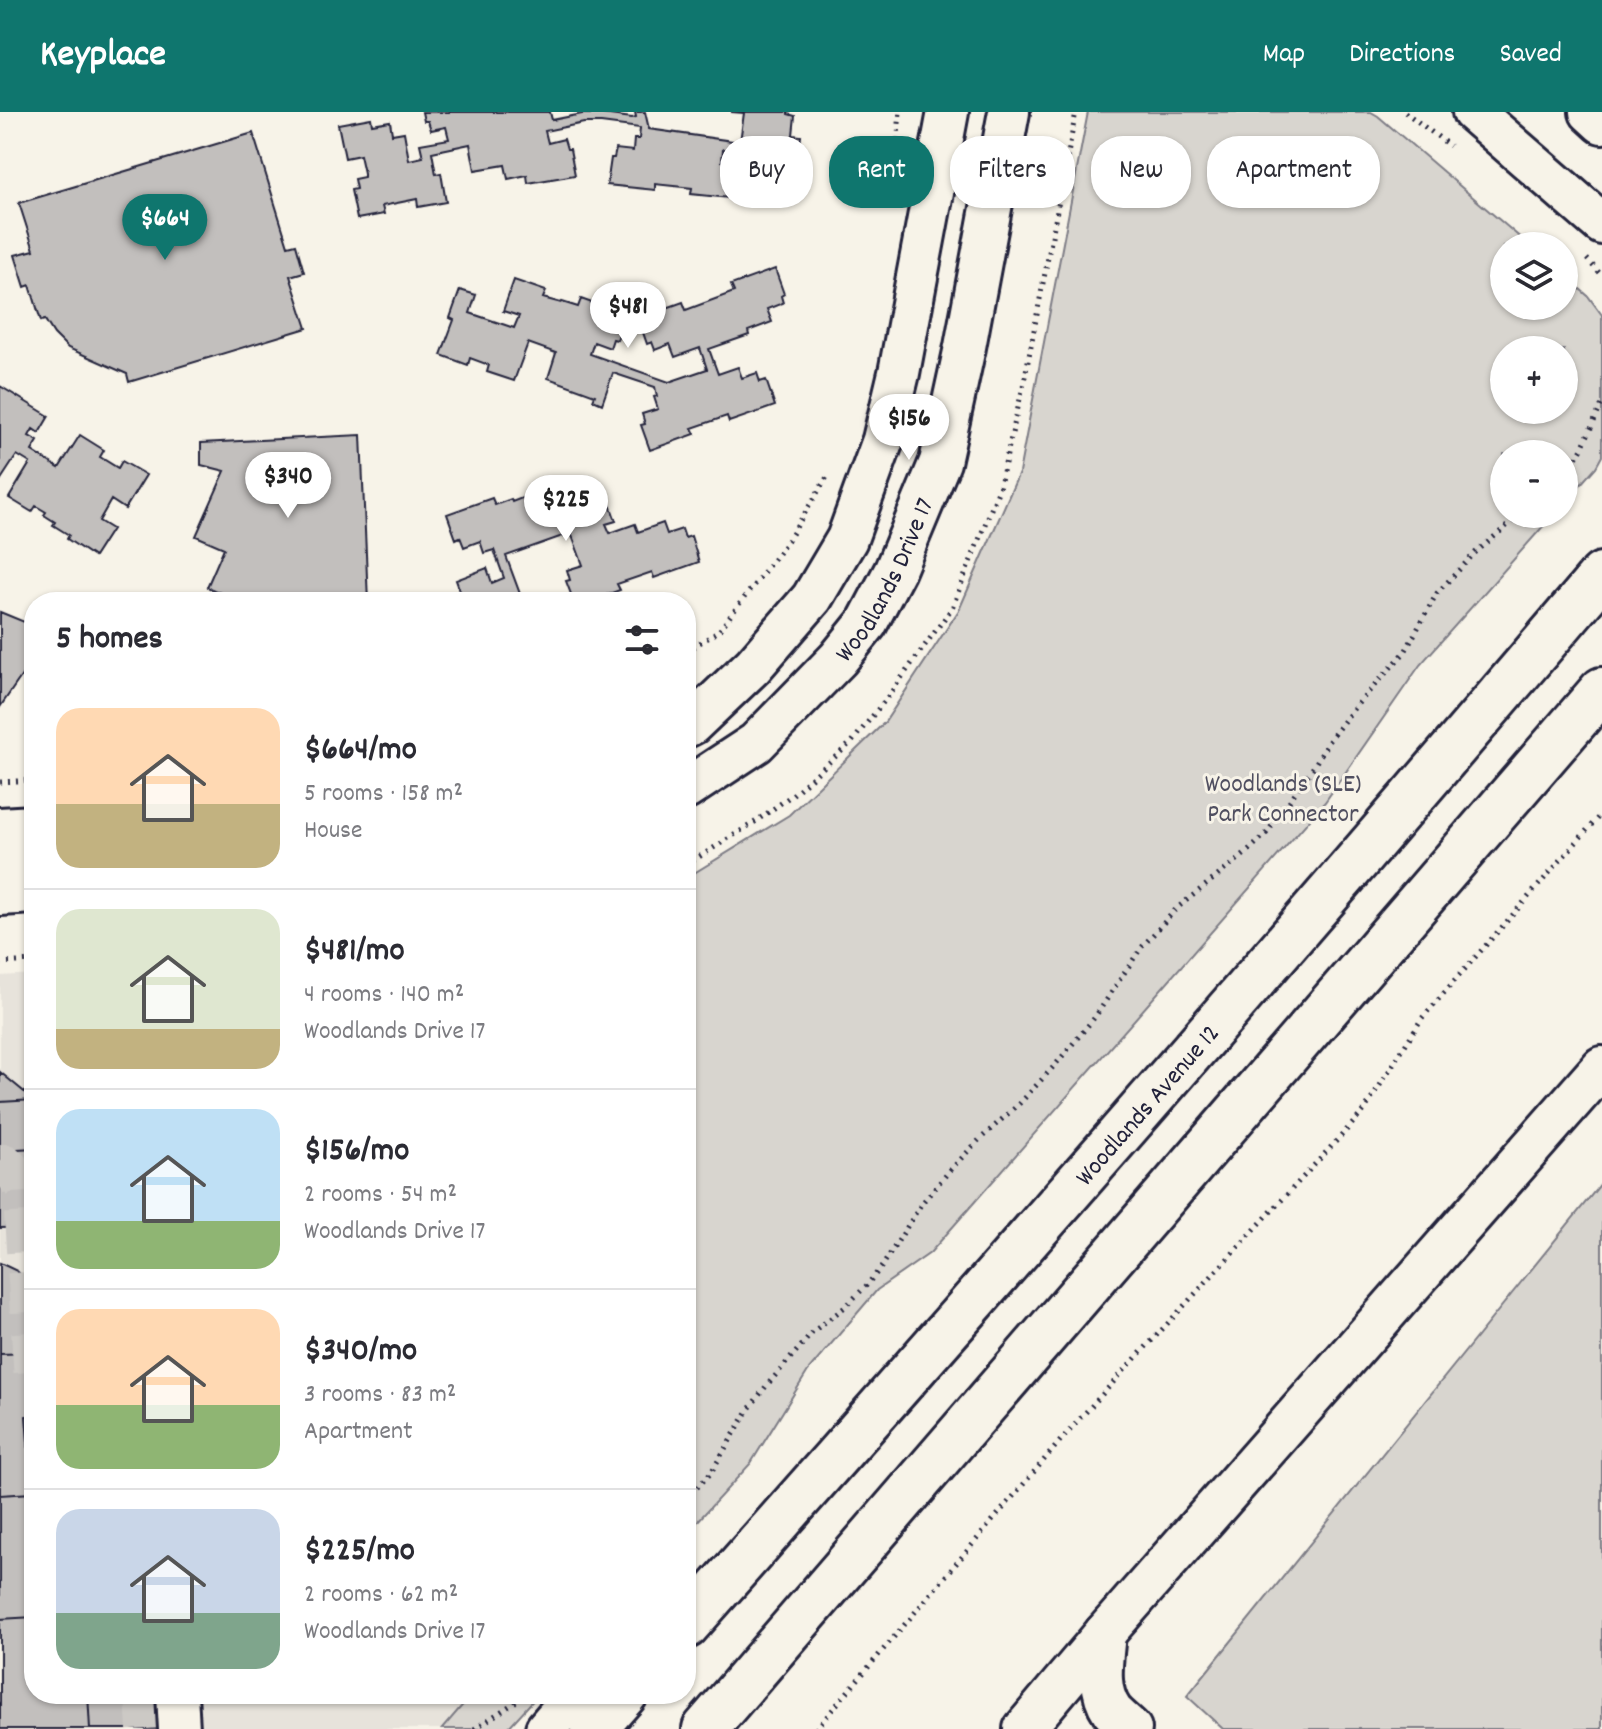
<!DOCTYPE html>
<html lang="en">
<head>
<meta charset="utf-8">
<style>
	:root { --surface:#fff; --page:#f7f7f7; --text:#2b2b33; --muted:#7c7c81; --line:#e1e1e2; --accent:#0f766e }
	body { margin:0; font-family:Dekko,sans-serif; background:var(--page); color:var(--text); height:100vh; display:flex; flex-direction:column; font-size:30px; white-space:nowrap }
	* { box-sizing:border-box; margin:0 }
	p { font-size:26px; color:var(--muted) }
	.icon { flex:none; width:44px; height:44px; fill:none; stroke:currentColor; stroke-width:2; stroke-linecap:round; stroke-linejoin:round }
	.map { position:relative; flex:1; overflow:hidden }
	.sheet { position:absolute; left:24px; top:480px; width:672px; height:1112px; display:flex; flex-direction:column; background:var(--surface); border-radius:32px; box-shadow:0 2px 6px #0004 }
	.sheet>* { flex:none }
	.guide { position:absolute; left:720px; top:24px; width:760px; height:72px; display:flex; gap:16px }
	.fabs { position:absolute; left:1490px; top:120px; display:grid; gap:16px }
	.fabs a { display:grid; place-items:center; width:88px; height:88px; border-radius:50%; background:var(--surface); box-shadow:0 2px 6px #0004; font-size:40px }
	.price { position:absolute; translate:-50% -68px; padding:0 18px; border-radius:28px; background:#fff; color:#222; font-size:26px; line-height:52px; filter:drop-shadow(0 2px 4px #0008) }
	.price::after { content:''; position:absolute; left:50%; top:48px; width:24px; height:18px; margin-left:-12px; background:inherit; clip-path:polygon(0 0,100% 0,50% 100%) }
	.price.active { background:var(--accent); color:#fff }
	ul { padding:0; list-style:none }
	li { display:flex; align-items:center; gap:24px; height:200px; padding:0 32px }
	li+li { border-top:2px solid var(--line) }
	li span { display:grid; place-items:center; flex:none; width:224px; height:160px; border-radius:24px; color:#555 }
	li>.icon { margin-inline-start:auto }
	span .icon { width:96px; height:96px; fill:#fffc; stroke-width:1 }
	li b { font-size:34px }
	h2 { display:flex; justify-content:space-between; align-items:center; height:96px; padding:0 32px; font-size:34px }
	.tag { padding:0 28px; border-radius:32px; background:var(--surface); box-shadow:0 2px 6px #0004; font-size:28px; line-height:72px }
	.tag.active { background:var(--accent); color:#fff }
	header { display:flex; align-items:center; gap:48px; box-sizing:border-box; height:112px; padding:0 40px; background:var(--accent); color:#fff }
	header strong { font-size:38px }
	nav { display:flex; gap:44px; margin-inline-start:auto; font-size:28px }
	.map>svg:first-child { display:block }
</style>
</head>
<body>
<header>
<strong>Keyplace</strong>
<nav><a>Map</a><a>Directions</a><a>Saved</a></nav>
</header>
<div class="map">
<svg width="1602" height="1617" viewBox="0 0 1602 1617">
	<rect width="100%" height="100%" fill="#f7f3e8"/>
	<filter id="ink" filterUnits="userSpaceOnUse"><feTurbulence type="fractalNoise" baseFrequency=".0125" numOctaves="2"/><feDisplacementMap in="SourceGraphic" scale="16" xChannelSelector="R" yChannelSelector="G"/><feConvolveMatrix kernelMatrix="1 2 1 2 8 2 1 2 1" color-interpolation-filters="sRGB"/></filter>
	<g filter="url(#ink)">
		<path fill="#e7e3db" d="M34 862V1582H472L442 1617H0V864Z"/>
		<path fill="#d8d5cf" stroke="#7d7c85" stroke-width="2" fill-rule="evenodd" d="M1088 0H1371L1378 4 1530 134H1504V194H1564V163L1588 184 1602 203V344L1596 355 1564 391V342H1504V402H1554L1420 553 1325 690 930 1141 877 1178 808 1259 751 1351 686 1422V766L789 703 885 610 959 498 1019 361ZM1564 238V298H1504V238Z
			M1602 1070V1617H1223L1187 1584Z
			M472 1582H539L507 1617H442Z"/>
		<path fill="#c2bfbd" stroke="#22223b" stroke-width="2" d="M422 0H550L552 8 582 2H602L632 6 636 5 635 0H645L649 17 740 30 744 1 731 0H788V2L795 4 793 23 801 24 795 74 767 71 768 64 759 63 761 48 749 46 750 40 723 37 722 49 738 50 737 60 742 61 739 87 691 82 692 76 655 72V78L607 73 611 46H614L616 37 633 39 634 27H639L640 16 601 11H584L545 19 548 31 564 27 567 37H570L575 63 528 71 527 63 508 67 505 53 475 58 470 32 432 40 436 62 441 61 446 90 418 95 417 87 382 94 384 102 357 107 351 78 356 77 354 67 364 65V61L360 43 345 46 338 12 371 6 372 12 390 9 392 22 404 20 409 48 423 45 420 32 449 27 446 15 431 18 428 9H424Z
			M253 21 288 134 296 132 304 160 290 164 307 216 129 270 127 262 68 236 54 222 45 208 41 209 30 173 25 175 15 143 34 138 19 91Z
			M775 157 784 182 781 184 783 191 767 197 772 210 748 219 749 223 709 237 718 262 738 255 742 266 757 261 760 270 766 268 775 294 729 310 727 304 692 316 695 322 650 338 641 313 645 312 642 302 658 297 654 285 657 284 655 275 613 261 602 292 593 288 595 283 548 266 556 241 528 231 514 269 487 260 489 253 470 246 468 253 441 243 454 208 450 206 460 178 476 183 470 201 514 216 519 204 503 199 514 168 546 179 543 186 561 191 562 190 578 195 581 187 626 203 617 228 613 227 610 236 594 230 590 242 669 270 707 257 700 236 675 245 670 232 655 238 652 230 647 232 638 206 683 190 686 198 734 180 731 173Z
			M0 274 49 304 39 321 33 317 29 324 38 329 32 339 59 356 80 323 104 338 100 345 118 356 122 349 146 363 125 397 111 388 99 409 112 417 94 445 67 427 69 423 53 413 55 410 44 403 46 400 36 394 32 400 9 386 30 351 17 343 0 369Z
			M361 323 368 490H241L207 475 224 436 196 424 225 359 201 353V331Z
			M559 367 570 397 555 402 560 414 585 405 575 376 591 370 595 382 605 379 616 409 606 412 610 421 635 412 638 420 663 411 667 422 682 417 685 426 691 424 699 450 654 466 652 460 617 472 620 478 587 490H574L566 469 570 468 567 458 583 453 571 421 506 444 523 490H464L456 468 487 456 492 471 504 466 494 438 484 441 480 429 464 435 460 425 456 427 447 402 492 386 495 393 511 387 512 390 530 383 528 377Z
			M0 500 27 511 34 518V546L0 595Z
			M0 960 34 988V1115L0 1116Z
			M34 988V1036L0 1038V990Z
			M0 1151 17 1159 34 1175V1582H165L166 1617H0Z
			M34 1241V1303L26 1304 32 1381 0 1383V1242Z
			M34 1505V1582H88L90 1617H0V1507Z"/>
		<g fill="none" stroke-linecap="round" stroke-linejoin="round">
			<path stroke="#ccc9c5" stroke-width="40" stroke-dasharray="40 20" stroke-linecap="butt" d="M0 1052H5L22 1070 34 1268
				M145 1582 147 1617"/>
			<defs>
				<g id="minor">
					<path d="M1473 0 1602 112"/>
					<path d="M1590 0 1602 11"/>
					<path d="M686 615 692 612 753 554 812 486 847 427 883 328 899 261 948 0"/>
					<path id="s1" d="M686 677 756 631 838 547 867 511 895 458 940 350 965 235 1009 0"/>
					<path d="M0 716 34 714"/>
					<path d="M0 749 34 750"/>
					<path d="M0 783 34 781"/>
					<path d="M1105 1521C1103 1546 1096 1576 1112 1599 1117 1605 1125 1611 1131 1617"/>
					<path d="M177 1582 179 1617"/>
					<path d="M546 1617 569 1590 572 1582"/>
					<path d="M1024 1617 1105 1521 1602 955"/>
				</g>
				<g id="major">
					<path id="s2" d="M686 1514C995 1167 1301 817 1602 463"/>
					<path d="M594 1617 625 1582"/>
					<path d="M705 1617 1602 578"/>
				</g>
			</defs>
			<use href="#minor" stroke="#22223b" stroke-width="46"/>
			<use href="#major" stroke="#22223b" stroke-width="50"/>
			<path stroke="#22223b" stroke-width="5" stroke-dasharray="2 6" stroke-linecap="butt" d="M1405 0 1450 34
				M889 91 895 57 900 0
				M1587 147 1602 164
				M1564 366 1582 336 1602 292
				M686 539 718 520 789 427 827 365
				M0 670 34 668
				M686 753 755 710 792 683 852 630 889 583 952 496 999 377 1024 270 1076 0
				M0 851 34 849
				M686 1387 710 1362 749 1297 767 1273 815 1218 845 1195 866 1174 883 1153 922 1091 951 1057 979 1028 1020 991 1056 952 1095 905 1141 836 1177 796 1245 742 1266 722 1314 654 1330 627 1355 595 1405 540 1437 481 1475 441 1521 402
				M474 1617 514 1591 522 1582
				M816 1617 1072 1315 1364 999 1422 906 1602 701"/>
			<use href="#minor" stroke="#f7f3e8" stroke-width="40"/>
			<use href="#major" stroke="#f7f3e8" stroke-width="44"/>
		</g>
	</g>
	<g text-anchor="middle" stroke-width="6" stroke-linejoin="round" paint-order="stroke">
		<g font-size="26" fill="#22223b" stroke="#f7f3e8">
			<text dy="9" stroke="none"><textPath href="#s1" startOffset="294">Woodlands Drive 17</textPath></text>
			<text dy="9" stroke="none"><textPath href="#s2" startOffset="696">Woodlands Avenue 12</textPath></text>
		</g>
		<g font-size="26" fill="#504f60" stroke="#f7f3e8">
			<text x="1283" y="679">Woodlands (SLE)<tspan x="1283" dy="30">Park Connector</tspan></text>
		</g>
	</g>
</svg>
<div class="fabs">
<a><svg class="icon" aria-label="layers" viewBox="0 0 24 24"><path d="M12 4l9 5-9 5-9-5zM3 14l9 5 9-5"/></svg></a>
<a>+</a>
<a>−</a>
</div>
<b class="price active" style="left:165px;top:150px">$664</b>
<b class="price" style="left:628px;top:238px">$481</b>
<b class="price" style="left:909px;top:350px">$156</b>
<b class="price" style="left:288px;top:408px">$340</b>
<b class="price" style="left:566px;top:431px">$225</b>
<div class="guide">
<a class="tag">Buy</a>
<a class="tag active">Rent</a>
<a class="tag">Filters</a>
<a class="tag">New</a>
<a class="tag">Apartment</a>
</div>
<section class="sheet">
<h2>5 homes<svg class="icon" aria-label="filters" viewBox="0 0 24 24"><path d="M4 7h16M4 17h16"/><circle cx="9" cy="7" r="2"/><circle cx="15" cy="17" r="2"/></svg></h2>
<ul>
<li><span style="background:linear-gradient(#ffd9b3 60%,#c2b280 0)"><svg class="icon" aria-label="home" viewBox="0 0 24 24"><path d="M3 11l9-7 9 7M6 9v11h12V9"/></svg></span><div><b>$664/mo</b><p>5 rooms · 158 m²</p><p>House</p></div></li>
<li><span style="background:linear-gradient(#dfe7d0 75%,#c2b280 0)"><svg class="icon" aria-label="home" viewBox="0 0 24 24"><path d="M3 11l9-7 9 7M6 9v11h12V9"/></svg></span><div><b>$481/mo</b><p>4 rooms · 140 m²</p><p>Woodlands Drive 17</p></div></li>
<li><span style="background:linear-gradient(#bfe0f5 70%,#8fb573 0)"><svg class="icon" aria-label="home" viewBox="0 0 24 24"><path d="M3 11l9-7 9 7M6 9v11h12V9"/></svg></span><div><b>$156/mo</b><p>2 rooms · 54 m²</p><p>Woodlands Drive 17</p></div></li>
<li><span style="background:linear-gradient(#ffd9b3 60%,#8fb573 0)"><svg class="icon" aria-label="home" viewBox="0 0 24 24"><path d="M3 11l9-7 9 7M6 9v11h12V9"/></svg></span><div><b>$340/mo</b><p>3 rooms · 83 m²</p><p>Apartment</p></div></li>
<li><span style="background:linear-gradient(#c9d6e8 65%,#7fa58c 0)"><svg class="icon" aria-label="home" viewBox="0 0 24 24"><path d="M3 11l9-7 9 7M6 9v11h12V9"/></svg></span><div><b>$225/mo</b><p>2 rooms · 62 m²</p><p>Woodlands Drive 17</p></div></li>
</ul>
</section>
</div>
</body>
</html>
